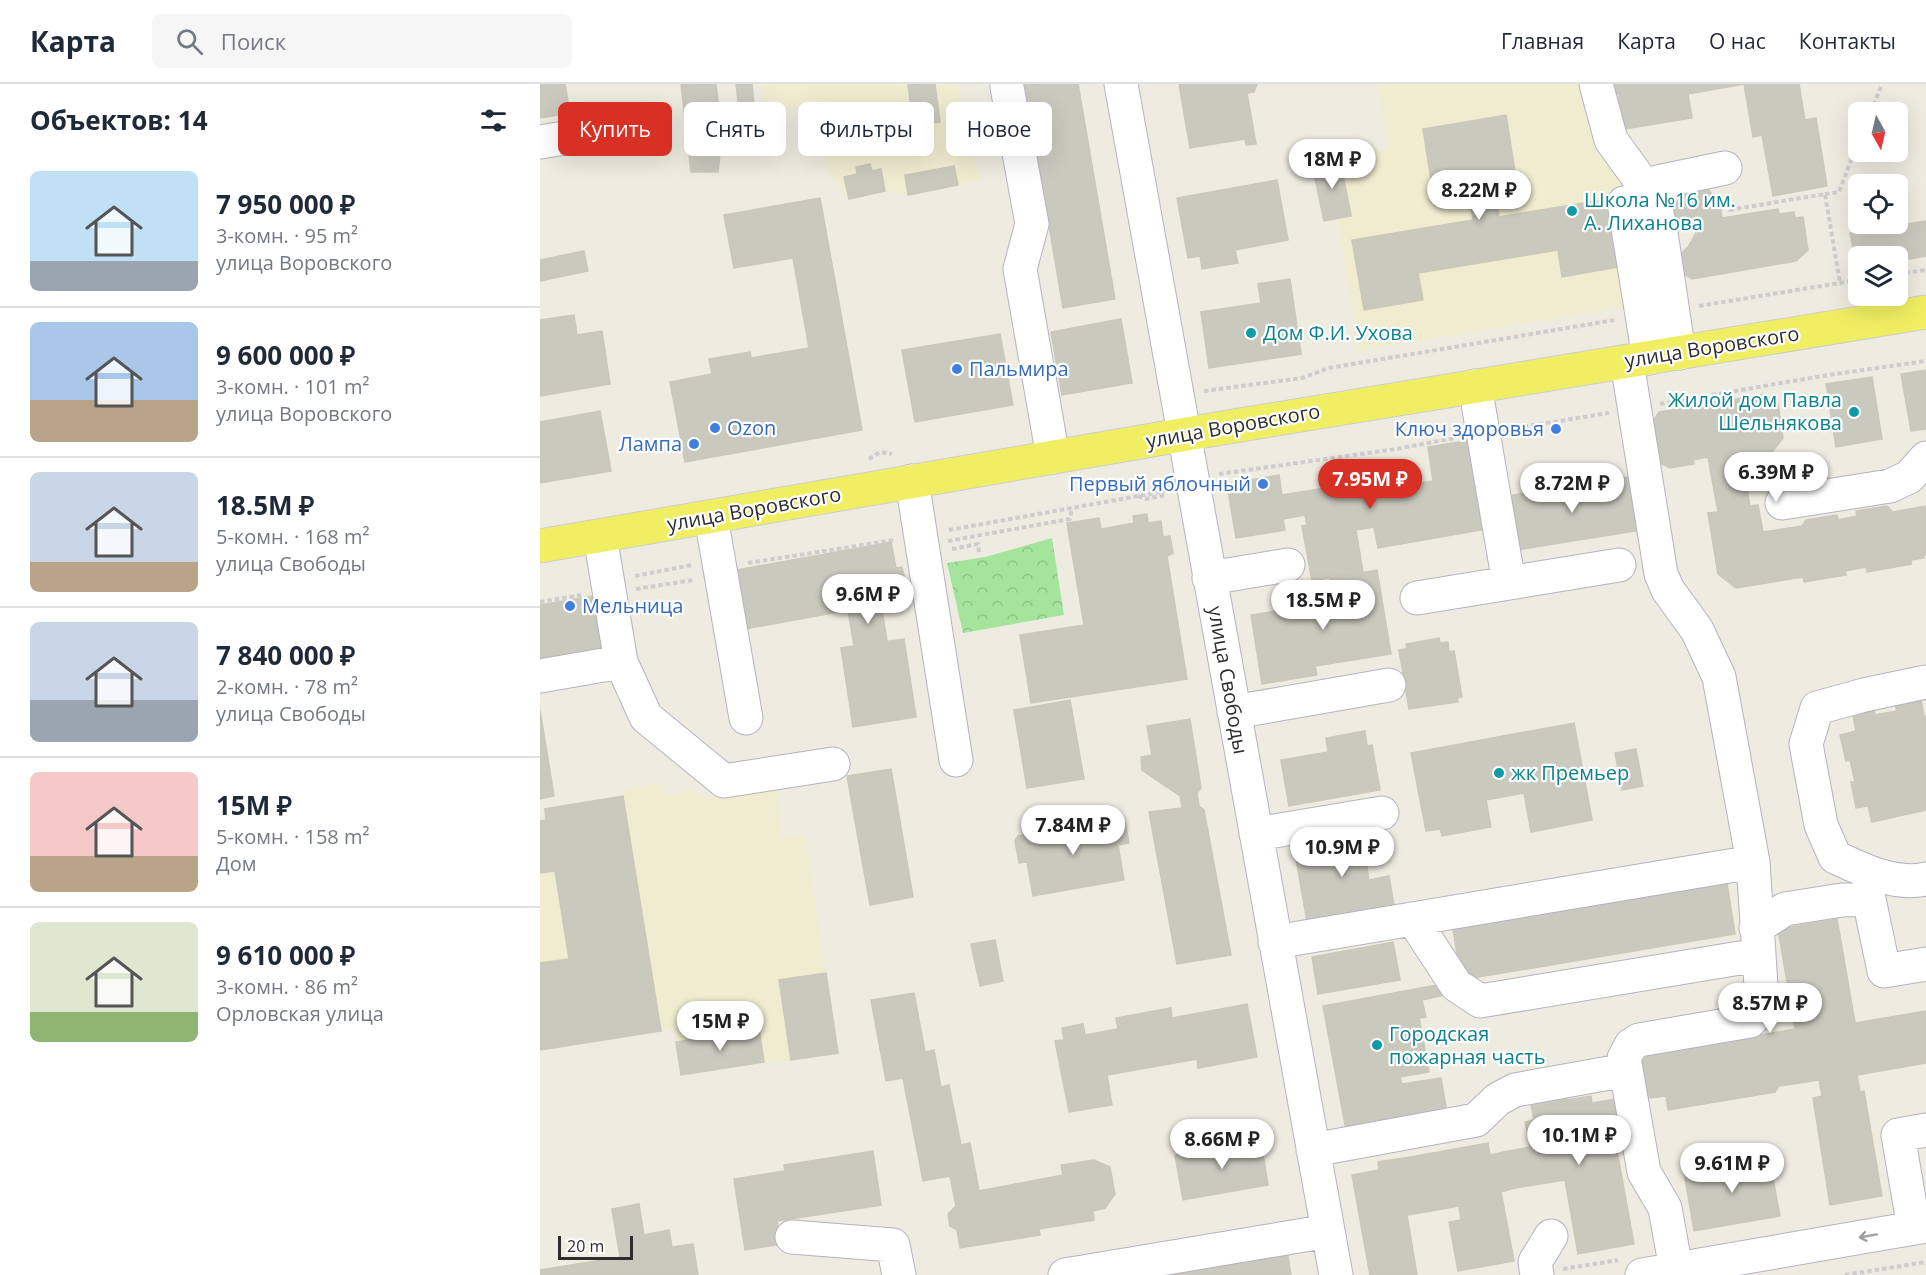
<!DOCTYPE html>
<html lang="ru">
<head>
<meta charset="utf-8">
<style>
	:root { --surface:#fff; --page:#f6f6f7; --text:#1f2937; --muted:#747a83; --line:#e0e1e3; --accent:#d93025 }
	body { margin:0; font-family:"Open Sans",sans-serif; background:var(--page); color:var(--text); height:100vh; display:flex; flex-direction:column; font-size:22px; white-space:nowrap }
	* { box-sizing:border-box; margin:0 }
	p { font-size:20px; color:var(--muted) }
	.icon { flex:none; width:33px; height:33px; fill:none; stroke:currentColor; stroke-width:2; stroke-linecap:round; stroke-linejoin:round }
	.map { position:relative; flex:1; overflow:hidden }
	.sheet { display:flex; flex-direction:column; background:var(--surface); width:540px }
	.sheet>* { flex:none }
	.banner { position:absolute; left:18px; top:18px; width:570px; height:54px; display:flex; gap:12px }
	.needle { width:39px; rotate:172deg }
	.tools { position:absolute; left:1308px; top:18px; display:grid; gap:12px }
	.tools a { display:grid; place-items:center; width:60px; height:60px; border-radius:9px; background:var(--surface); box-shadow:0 6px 24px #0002; font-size:30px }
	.scale { position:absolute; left:18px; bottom:15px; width:75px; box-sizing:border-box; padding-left:6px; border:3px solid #2d2d2d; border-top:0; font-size:16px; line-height:21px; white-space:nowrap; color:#2d2d2d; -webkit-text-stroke:4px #fff; paint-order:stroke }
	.price { position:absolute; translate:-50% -51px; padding:0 14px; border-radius:21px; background:#fff; color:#222; font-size:20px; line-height:39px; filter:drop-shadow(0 2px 3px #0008) }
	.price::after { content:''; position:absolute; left:50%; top:36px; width:18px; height:14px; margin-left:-9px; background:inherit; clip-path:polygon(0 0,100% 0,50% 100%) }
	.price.selected { background:var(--accent); color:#fff }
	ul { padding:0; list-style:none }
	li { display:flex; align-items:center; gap:18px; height:150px; padding:0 30px }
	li+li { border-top:2px solid var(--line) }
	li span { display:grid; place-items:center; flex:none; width:168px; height:120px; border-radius:9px; color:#555 }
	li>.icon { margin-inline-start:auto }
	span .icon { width:72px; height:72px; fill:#fffc; stroke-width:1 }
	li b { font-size:26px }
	h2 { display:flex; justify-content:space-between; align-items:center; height:72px; padding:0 30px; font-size:26px }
	.tag { padding:0 21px; border-radius:9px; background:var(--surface); box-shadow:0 6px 24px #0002; font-size:21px; line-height:54px }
	.tag.selected { background:var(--accent); color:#fff }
	header { display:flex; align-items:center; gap:36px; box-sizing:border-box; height:84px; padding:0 30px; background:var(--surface); border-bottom:2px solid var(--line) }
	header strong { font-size:28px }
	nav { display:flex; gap:33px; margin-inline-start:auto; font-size:21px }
	.search { width:420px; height:54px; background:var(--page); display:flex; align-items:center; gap:15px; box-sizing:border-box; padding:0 21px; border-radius:9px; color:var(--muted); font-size:22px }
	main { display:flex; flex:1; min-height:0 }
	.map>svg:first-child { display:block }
</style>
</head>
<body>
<header>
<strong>Карта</strong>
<div class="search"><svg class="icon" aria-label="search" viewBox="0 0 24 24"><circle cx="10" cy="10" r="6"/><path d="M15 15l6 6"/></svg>Поиск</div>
<nav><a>Главная</a><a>Карта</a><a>О нас</a><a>Контакты</a></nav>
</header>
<main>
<section class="sheet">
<h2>Объектов: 14<svg class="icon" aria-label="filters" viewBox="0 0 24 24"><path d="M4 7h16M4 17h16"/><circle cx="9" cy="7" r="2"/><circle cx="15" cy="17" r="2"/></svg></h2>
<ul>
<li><span style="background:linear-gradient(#bfe0f5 75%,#9aa5b1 0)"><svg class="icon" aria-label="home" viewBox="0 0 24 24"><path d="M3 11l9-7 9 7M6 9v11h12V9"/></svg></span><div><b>7 950 000 ₽</b><p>3-комн. · 95 m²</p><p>улица Воровского</p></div></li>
<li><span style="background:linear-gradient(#a9c7e8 65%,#b9a48a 0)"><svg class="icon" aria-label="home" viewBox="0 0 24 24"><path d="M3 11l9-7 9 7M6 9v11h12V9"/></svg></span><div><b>9 600 000 ₽</b><p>3-комн. · 101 m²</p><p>улица Воровского</p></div></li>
<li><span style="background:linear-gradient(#c9d6e8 75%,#b9a48a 0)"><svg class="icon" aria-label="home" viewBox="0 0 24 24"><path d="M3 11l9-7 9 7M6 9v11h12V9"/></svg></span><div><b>18.5M ₽</b><p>5-комн. · 168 m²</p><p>улица Свободы</p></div></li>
<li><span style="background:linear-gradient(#c9d6e8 65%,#9aa5b1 0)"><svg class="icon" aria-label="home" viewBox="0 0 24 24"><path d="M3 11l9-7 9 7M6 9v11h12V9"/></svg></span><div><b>7 840 000 ₽</b><p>2-комн. · 78 m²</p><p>улица Свободы</p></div></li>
<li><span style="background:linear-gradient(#f6c9c9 70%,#b9a48a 0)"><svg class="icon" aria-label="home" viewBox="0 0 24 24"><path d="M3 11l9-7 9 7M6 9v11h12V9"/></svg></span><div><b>15M ₽</b><p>5-комн. · 158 m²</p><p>Дом</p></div></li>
<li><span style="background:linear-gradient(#dfe7d0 75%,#8fb573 0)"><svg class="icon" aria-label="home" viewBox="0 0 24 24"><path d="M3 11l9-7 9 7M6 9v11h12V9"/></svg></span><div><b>9 610 000 ₽</b><p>3-комн. · 86 m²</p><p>Орловская улица</p></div></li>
</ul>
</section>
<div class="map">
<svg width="1386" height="1191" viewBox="0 0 1386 1191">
	<defs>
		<pattern id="park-crowns" width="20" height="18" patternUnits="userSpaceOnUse" patternTransform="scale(1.5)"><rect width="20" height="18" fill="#a5e49d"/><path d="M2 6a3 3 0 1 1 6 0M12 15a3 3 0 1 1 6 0" fill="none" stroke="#8ec488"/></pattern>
	</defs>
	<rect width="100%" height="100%" fill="#eeebe0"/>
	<path fill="#efecd0" d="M221 0H417L439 96 368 111 345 107 309 115 289 88 273 22 225 29Z
		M837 0H1047L1055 69 1084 92 1101 220 818 267 798 134 811 131 800 75 848 65Z
		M123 699 125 711 153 707 164 714 236 701 242 753 265 751 298 969 251 976 224 978 219 944 136 958 133 945 0 966V738L6 736 5 725 83 712 82 705Z"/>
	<path fill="url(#park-crowns)" d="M512 454 524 531 423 549 407 479 445 473Z"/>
	<path fill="#cac9be" stroke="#cac8b9" stroke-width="1.5" d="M0 0H25L30 29 0 34Z
		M141 0H176L182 53 178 88H151Z
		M196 0H212L215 32 200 34Z
		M368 0H395L400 38 373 41Z
		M485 0H538L575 215 523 224Z
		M639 0H717L714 8 707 9 716 60 706 61 705 55 650 64Z
		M1066 0H1259L1265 36 1276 34 1287 102 1233 112 1222 51 1213 53 1204 0 1148 10 1152 34 1085 45 1078 9 1068 11Z
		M966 31 978 106 956 110 959 133 1067 115 1079 183 1022 193 1018 166 878 189 883 216 824 226 812 156 933 136 930 115 895 121 883 45Z
		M800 75 811 132 784 137 772 80Z
		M330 80 332 87 341 85 345 107 309 115 304 93 317 90 316 83Z
		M414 82 418 101 368 111 365 91Z
		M737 96 748 156 695 166 698 179 662 185 660 172 648 174 637 114Z
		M1167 104 1180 121 1182 134 1238 125 1239 130 1254 128 1255 134 1263 133 1268 166 1256 177 1152 195 1141 188 1138 173 1148 163 1156 149 1154 142 1140 143 1133 136 1131 125 1137 109Z
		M280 114 322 346 145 378 130 298 172 290 169 275 210 268 211 274 269 264 253 174 194 184 184 131Z
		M1386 137V172L1358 177V172H1318V183H1317L1310 149Z
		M44 167 48 187 0 197V176Z
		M750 195 761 270 669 284 661 228 721 219 718 200Z
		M34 231 37 251 62 247 70 300 0 312V236Z
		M581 235 592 299 522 311 511 248Z
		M460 250 473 321 375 338 362 266Z
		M1386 286V345L1371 347 1361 290Z
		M1332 293 1342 355 1296 363 1286 300Z
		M1225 310 1238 320 1243 354 1232 368 1201 373 1210 422 1218 421 1223 448 1262 442 1266 436 1297 431 1298 436 1317 432 1316 427 1347 422 1353 428 1386 422V471H1383L1384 474 1371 476V480L1327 488 1326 483 1305 487 1306 491 1264 498 1263 493 1196 504 1178 490 1168 429 1178 428 1168 373 1153 376 1154 380 1130 384 1116 377 1110 342 1119 328Z
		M60 327 71 387 0 399V338Z
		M937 355 953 444 838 464 834 443 816 446 823 488 772 497 762 442 767 441 765 431 743 435 745 446 696 454 687 400 739 391 742 411 786 404 785 400 814 395 815 399 825 397 827 408 893 397 888 363Z
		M1093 392 1102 446 970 467 961 413Z
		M607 430 608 439 621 437 623 453 630 452 633 469 627 472 647 595 491 619 480 551 544 541 527 439 559 434 561 445 594 439 593 432Z
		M351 458 356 484 362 483 369 515 205 545 189 495 197 486Z
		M837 486 851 570 775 582 777 591 722 600 711 531 775 521 777 532 795 529 790 494Z
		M59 511 68 563 0 574V521Z
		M341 520 347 557 314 562 308 526Z
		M899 554 900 559 908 558 909 568 914 567 922 613 917 614 918 618 869 625 859 566 867 565 866 560Z
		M364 555 376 633 313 643 301 564Z
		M530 616 544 695 487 704 474 626Z
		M1381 616 1384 632H1386V726L1332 738 1328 722 1316 724 1311 698H1315L1310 676 1306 677 1300 651 1316 647 1313 631 1334 626 1335 631 1357 627 1355 621Z
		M0 626 14 712 0 715Z
		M650 635 661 704 657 709 659 722 642 724 640 712 602 686 601 673 612 671 607 642Z
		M1034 639 1052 736 991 748 984 709 946 716 951 743 902 752 900 745 886 747 871 669Z
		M825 647 827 662 832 661 840 706 749 722 741 676 788 668 786 654Z
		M1096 665 1103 702 1082 706 1075 669Z
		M351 685 373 813 330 821 307 692Z
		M83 712 121 947 0 966V879L29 875 15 787 0 789V737L6 736 5 725Z
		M659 722 664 726 691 871 637 880 609 728Z
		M576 735 585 738 589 759 578 761 584 796 493 812 487 778 479 779 475 757 478 752Z
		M840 743 844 767 825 770 829 796 849 792 855 828 768 843 753 758Z
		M1187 799 1195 850 921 896 913 845Z
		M1297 835 1321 973 1279 996 1239 1002 1235 1008 1128 1026 1126 1012 1100 1015 1094 973 1255 945 1238 845Z
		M455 856 463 897 440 902 431 860Z
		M853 858 860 896 778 910 772 873Z
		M286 889 298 969 251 976 239 896Z
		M902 900 905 911 882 916 886 933 879 934 889 988 860 993 862 1000 901 994 907 1029 806 1046 783 922Z
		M374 909 385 968 394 966 401 1003 409 1001 421 1061 430 1059 439 1107 523 1091 521 1081 554 1076 570 1083 575 1110 565 1124 553 1127 554 1136 499 1145 500 1151 420 1164 417 1146 410 1142 408 1130 416 1122 410 1092 383 1097 363 994 346 997 331 916Z
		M707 920 717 973 658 984 657 975 567 991 572 1021 529 1028 515 957 524 956 522 944 543 940 545 951 578 945 576 934 631 924 632 934Z
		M1386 927V979L1317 991 1320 1008 1324 1007 1342 1112 1290 1121 1273 1014 1282 1012 1279 996 1321 973 1315 939Z
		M219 944 224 978 141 991 136 958Z
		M1026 1008 1027 1016 1051 1012 1052 1019 1075 1015 1081 1044 1073 1045 1094 1160 1038 1170 1025 1096 975 1104 969 1067 990 1063 985 1038 994 1036 990 1015Z
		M721 1057 728 1101 643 1116 635 1071Z
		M948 1059 950 1071 969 1067 975 1104 961 1108 974 1177 918 1187 909 1138 921 1136 919 1122 880 1129 870 1073Z
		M333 1067 341 1121 237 1137 241 1160 205 1166 194 1095 245 1087 244 1081Z
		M870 1073 880 1129 867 1131 877 1191H830L812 1091 839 1086 838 1078Z
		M1229 1073 1240 1132 1154 1147 1144 1088Z
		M99 1120 104 1151 129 1146 132 1163 153 1160 158 1191H83L72 1125Z
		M747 1165 751 1191H615Z
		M80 1173 83 1191H0V1186Z"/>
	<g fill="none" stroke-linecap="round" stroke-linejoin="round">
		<defs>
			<path id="minor" d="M581 0 796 1191
				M1056 0 1071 56 1113 114 1120 142 1139 269
				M467 3 492 140 480 185 513 373
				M0 58 86 44
				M1111 110 1118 98 1185 84
				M1084 119 1109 274
				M1087 278 1121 490 1128 506 1157 546 1179 593 1213 778 1222 917 1220 926 1210 937 1099 956 1091 961 1084 974 1104 1088 1125 1124 1136 1185
				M935 302 969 499
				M372 397 416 676
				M1242 419 1350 402 1369 393 1386 374
				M171 433 206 634
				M669 494 748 481
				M877 514 1079 481
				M81 578 106 633 184 697 293 680
				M0 592 81 578 60 452
				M1386 598 1324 611 1277 624 1266 660 1281 741 1295 773C1323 786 1355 802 1386 795
				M694 628 849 601
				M716 750 842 729
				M873 835 916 901 940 917 1218 871
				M1216 844 1245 825 1302 816 1329 815 1344 887 1386 880
				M735 858 1213 778
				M773 1066 936 1036 958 1015 975 1006 1086 986
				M1374 1144 1358 1051 1386 1046
				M252 1153 353 1161 359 1191
				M525 1191 788 1147
				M997 1191 995 1178 1011 1152
				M1102 1191 1386 1142"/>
			<path id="major" d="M0 462 670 346 1386 228"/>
		</defs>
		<use href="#minor" stroke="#b4b3c0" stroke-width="35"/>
		<use href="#major" stroke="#cdcdcd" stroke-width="35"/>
		<path stroke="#cdcdcd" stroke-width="4" stroke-dasharray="4.5 3" stroke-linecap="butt" d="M1331 28 1342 0
			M1285 110 1299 108 1318 58
			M1187 111 1190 126 1285 110 1300 199
			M1358 190 1386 186
			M1159 222 1318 196
			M664 307 762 294 789 284 1075 236
			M1120 320 1282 292 1386 277
			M969 345 1069 329
			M329 375 340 368 352 370
			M679 390 856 365 915 354
			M598 412 606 415 626 411
			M409 446 626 407
			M408 457 530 435 532 424
			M412 465 438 460 439 468
			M208 479 354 456
			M95 492 152 481
			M96 505 153 496
			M0 518 41 511
			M1023 1185 1078 1176
			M1305 1191 1386 1178"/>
		<use href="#minor" stroke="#fff" stroke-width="33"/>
		<use href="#major" stroke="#f0ef63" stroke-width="33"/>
	</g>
	<defs><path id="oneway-shaft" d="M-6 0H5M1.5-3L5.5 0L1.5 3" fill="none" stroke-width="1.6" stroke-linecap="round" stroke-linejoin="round" transform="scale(1.5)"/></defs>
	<use stroke="#a0a0a0" href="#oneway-shaft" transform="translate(1328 1152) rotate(170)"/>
	<g fill="#0f9aa8" stroke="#fff" stroke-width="2">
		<circle cx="1032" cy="127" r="6"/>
		<circle cx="711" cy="249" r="6"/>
		<circle cx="1314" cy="328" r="6"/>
		<circle cx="959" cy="689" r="6"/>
		<circle cx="837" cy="961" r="6"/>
	</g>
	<g fill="#3f7fe0" stroke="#fff" stroke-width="2">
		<circle cx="417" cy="285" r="6"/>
		<circle cx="175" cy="344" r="6"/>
		<circle cx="1016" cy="345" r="6"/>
		<circle cx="154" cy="360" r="6"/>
		<circle cx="723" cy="400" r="6"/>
		<circle cx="30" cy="522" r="6"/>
	</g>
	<g text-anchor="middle" stroke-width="4.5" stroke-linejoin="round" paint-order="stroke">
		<g font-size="20" fill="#0d838f" stroke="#fff" text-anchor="start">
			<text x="1044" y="123">Школа №16 им.<tspan x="1044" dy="23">А. Лиханова</tspan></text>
			<text x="723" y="256">Дом Ф.И. Ухова</text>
			<text x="1302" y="323" text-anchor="end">Жилой дом Павла<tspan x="1302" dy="23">Шельнякова</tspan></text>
			<text x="971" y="696">жк Премьер</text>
			<text x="849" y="957">Городская<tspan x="849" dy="23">пожарная часть</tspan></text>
		</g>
		<g font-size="20" fill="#2d2d2d" stroke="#fff">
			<text transform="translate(1172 263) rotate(-9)" y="7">улица Воровского</text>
			<text transform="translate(693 342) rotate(-10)" y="7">улица Воровского</text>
			<text transform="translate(214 425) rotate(-10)" y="7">улица Воровского</text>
			<text transform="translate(688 596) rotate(80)" y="7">улица Свободы</text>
		</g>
		<g font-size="20" fill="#366cbe" stroke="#fff" text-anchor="start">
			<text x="429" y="292">Пальмира</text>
			<text x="187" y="351">Ozon</text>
			<text x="1004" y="352" text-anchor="end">Ключ здоровья</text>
			<text x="142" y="367" text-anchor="end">Лампа</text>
			<text x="711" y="407" text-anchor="end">Первый яблочный</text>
			<text x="42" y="529">Мельница</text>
		</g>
	</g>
</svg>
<div class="tools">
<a><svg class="needle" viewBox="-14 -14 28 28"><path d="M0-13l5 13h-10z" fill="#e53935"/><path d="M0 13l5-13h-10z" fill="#747a83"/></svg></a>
<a><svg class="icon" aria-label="locate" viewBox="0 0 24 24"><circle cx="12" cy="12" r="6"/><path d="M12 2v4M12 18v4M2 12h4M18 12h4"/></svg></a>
<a><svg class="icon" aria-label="layers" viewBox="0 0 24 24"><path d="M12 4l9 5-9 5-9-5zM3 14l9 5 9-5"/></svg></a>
</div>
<div class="scale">20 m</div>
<b class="price" style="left:792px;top:106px">18M ₽</b>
<b class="price" style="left:939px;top:137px">8.22M ₽</b>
<b class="price" style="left:1236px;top:419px">6.39M ₽</b>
<b class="price selected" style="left:830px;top:426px">7.95M ₽</b>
<b class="price" style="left:1032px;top:430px">8.72M ₽</b>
<b class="price" style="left:328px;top:541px">9.6M ₽</b>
<b class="price" style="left:783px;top:547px">18.5M ₽</b>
<b class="price" style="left:533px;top:772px">7.84M ₽</b>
<b class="price" style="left:802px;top:794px">10.9M ₽</b>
<b class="price" style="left:1230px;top:950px">8.57M ₽</b>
<b class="price" style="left:180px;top:968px">15M ₽</b>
<b class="price" style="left:1039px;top:1082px">10.1M ₽</b>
<b class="price" style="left:682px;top:1086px">8.66M ₽</b>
<b class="price" style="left:1192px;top:1110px">9.61M ₽</b>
<div class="banner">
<a class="tag selected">Купить</a>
<a class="tag">Снять</a>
<a class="tag">Фильтры</a>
<a class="tag">Новое</a>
</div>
</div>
</main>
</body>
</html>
